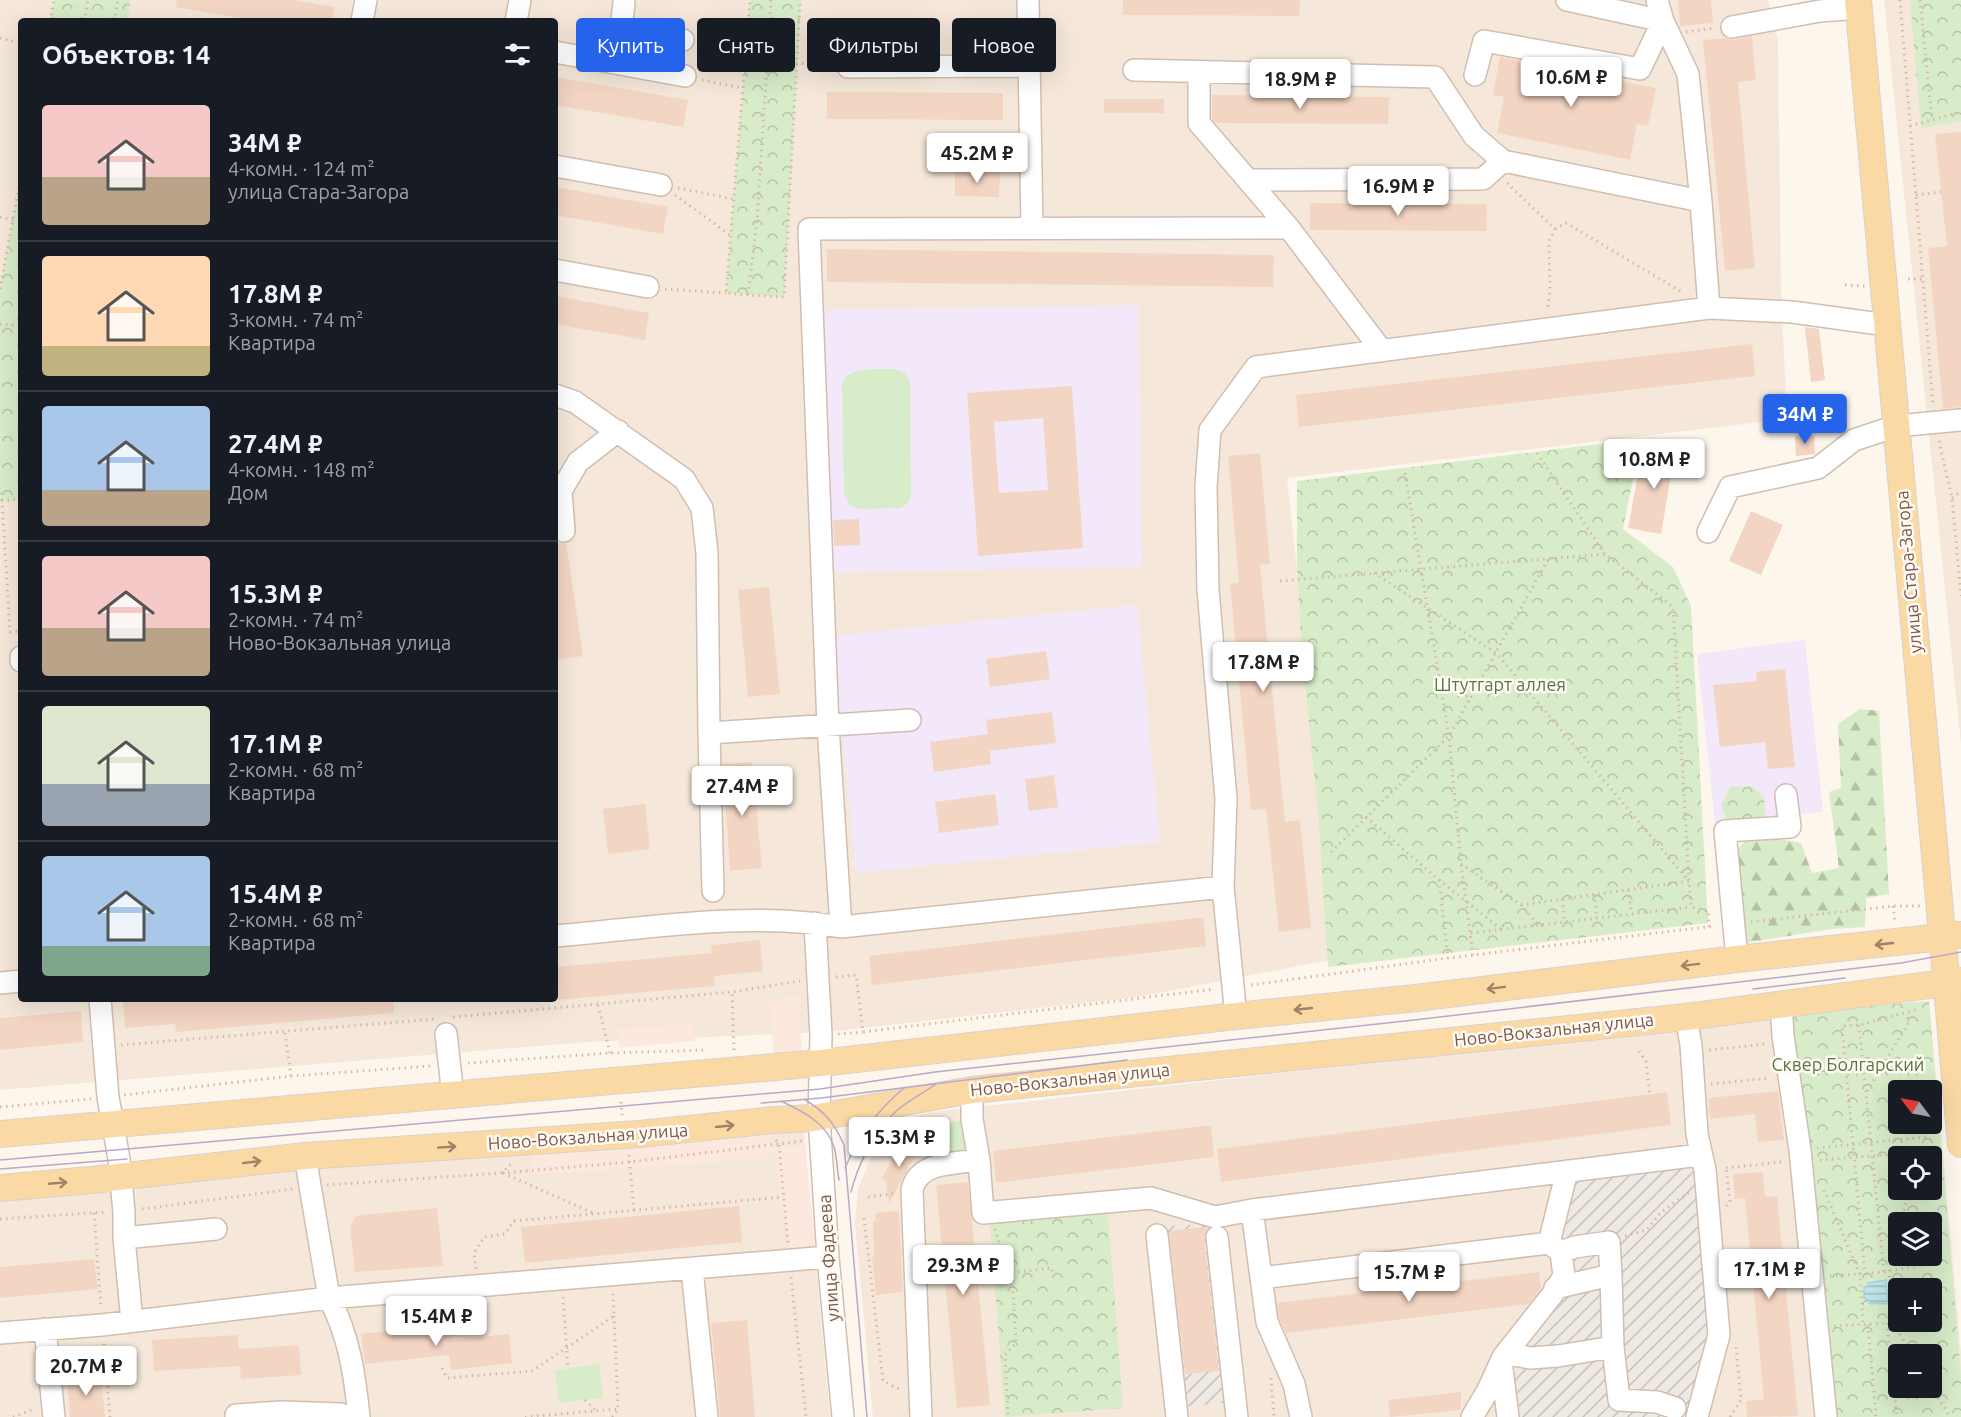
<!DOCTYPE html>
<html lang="ru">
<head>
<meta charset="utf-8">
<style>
	:root { --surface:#171b24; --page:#242831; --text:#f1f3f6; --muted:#9ea1a6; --line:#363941; --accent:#2563eb }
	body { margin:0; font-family:Ubuntu,sans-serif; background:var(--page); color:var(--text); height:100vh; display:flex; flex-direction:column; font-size:22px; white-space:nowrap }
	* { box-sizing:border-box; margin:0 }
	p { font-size:20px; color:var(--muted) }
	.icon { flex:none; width:33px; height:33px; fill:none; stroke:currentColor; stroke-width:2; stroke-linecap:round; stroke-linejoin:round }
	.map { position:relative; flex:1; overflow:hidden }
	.sheet { position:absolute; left:18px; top:18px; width:540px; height:984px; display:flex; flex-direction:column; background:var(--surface); border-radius:6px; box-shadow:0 6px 24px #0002 }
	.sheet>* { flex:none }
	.hud { position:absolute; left:576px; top:18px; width:570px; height:54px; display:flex; gap:12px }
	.needle { width:39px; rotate:302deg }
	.fabs { position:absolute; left:1888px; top:1080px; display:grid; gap:12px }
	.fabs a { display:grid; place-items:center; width:54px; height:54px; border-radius:6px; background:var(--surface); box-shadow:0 6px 24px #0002; font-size:30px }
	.price { position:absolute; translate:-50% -51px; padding:0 14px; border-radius:6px; background:#fff; color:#222; font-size:20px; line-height:39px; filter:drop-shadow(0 2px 3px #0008) }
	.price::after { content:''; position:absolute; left:50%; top:36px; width:18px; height:14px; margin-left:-9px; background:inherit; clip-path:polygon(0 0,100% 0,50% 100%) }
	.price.on { background:var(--accent); color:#fff }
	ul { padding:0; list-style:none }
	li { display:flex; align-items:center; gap:18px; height:150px; padding:0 24px }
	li+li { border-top:2px solid var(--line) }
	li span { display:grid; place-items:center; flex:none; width:168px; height:120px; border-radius:6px; color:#555 }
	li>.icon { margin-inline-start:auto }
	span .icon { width:72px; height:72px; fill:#fffc; stroke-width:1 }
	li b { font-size:26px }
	h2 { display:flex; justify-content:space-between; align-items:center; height:72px; padding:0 24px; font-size:26px }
	.tag { padding:0 21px; border-radius:6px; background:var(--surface); box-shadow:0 6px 24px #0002; font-size:21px; line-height:54px }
	.tag.on { background:var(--accent); color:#fff }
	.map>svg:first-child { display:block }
</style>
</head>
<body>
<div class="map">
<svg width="1961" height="1417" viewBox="0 0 1961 1417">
	<defs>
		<pattern id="industrial-furrows" width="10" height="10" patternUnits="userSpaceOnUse" patternTransform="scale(1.5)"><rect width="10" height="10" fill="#efe9e4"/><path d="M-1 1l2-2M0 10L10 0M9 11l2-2" fill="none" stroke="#c7c0bb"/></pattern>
		<pattern id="forest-firs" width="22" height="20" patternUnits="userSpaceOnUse" patternTransform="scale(1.5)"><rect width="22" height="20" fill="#d8ecc9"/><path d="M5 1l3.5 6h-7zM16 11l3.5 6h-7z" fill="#b4c2a5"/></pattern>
		<pattern id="park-crowns" width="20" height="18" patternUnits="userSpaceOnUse" patternTransform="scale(1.5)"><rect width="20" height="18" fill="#d8ecc9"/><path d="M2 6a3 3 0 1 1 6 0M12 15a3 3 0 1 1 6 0" fill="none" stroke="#b4c2a5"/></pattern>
		<pattern id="water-rules" width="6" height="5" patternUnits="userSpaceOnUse" patternTransform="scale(1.5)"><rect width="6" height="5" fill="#bfe3e8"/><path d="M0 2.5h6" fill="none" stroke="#a0bbbe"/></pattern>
	</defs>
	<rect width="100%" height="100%" fill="#fdf6ec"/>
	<path fill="#f5e8da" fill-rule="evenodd" d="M0 0H1768L1778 40 1781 290 1787 419 1287 478 1340 958 1137 997 827 1032 588 1042 0 1090ZM21 21H555V999H21Z
		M1884 0H1961V744Z
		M1929 1001 1961 1354V1417H873L855 1223 858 1189 873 1153 900 1128 923 1113ZM1899 1090H1932V1124H1899ZM1899 1156H1932V1190H1899ZM1899 1222H1932V1256H1899ZM1899 1288H1932V1322H1899ZM1899 1354H1932V1388H1899Z
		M803 1119 830 1417H0V1200L152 1182Z"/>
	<path fill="#fde8e0" d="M798 997 802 1052 774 1054 769 1000Z
		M694 1023 695 1041 619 1048 617 1030Z
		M769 1132 771 1148 804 1145 814 1235 807 1247 792 1249 783 1210 776 1153 770 1154V1158L531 1175V1149Z"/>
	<path fill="url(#industrial-furrows)" d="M1700 1155 1719 1335 1697 1417H1508L1506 1353 1564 1276 1549 1243 1567 1171Z
		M1213 1224 1232 1402 1180 1407 1161 1226Z"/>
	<path fill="#f3e8fa" d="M1138 305 1142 567 825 572 822 310Z
		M1137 605 1160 842 856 873 832 636Z
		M1805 640 1823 812 1715 823 1697 654Z"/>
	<path fill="#d8ecc9" d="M893 369C901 370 908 373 910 382L911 497 907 504 900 508 861 509 851 506 844 495 842 385C847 365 877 370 893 369Z
		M967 1119 969 1157 932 1163 911 1141 919 1129Z
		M599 1364 603 1398 559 1403 555 1370Z"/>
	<path fill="url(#forest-firs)" d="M1860 709 1879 711 1889 894 1866 898 1865 927 1831 929 1745 943 1734 854 1745 841 1772 838 1801 843 1812 873 1839 868 1829 792 1841 788 1838 724Z"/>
	<path fill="url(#park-crowns)" fill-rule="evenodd" d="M54 0H130L128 21H50Z
		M750 0H801L784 297 726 293Z
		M1910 0H1961V121L1921 128Z
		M21 176V499L2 501 0 493V289Z
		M1641 439 1623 529 1673 567 1691 606 1708 923 1328 967 1318 811 1302 654 1297 568V481Z
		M1752 786 1764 797 1765 819 1728 824 1721 805 1730 787Z
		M1929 1001 1961 1375V1417H1823L1785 1013ZM1899 1090H1932V1124H1899ZM1899 1156H1932V1190H1899ZM1899 1222H1932V1256H1899ZM1899 1288H1932V1322H1899ZM1899 1354H1932V1388H1899Z
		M1108 1214 1123 1408 1005 1417 990 1224Z"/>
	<path fill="url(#water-rules)" stroke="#a5d3da" stroke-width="1.5" d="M1886 1280 1888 1304 1869 1303V1300L1864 1298V1287L1868 1286V1283Z"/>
	<path fill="#f3d5c3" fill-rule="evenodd" d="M177 0H294L335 7 332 21H256L176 7Z
		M1123 0H1300L1299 16 1123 15Z
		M1678 0H1711L1713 23 1680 26Z
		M1752 36 1756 80 1738 82 1755 268 1725 271 1703 40 1725 38 1734 40Z
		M1500 57 1656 88 1648 126 1637 124 1630 160 1497 133 1504 97 1493 95Z
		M555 77 688 100 683 127 555 105Z
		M827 92 1003 93V120L827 119Z
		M1212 95 1389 97 1388 124 1216 123 1212 119Z
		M1104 99H1164V113H1104Z
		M1961 132V407L1943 409 1928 248 1947 246 1935 134Z
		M955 171 1000 172 999 197 955 196Z
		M555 187 668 207 663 234 555 215Z
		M1310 203 1487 204 1486 231 1310 230Z
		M827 249 1274 255 1273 287 827 282Z
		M555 296 649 313 645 340 555 324Z
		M1805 327 1819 329 1825 380 1811 382Z
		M1752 344 1755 376 1299 427 1296 395Z
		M1072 386 1083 548 978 556 967 393ZM1043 418 1048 490 999 493 994 422Z
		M1814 435 1815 454 1796 456 1795 436Z
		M1636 452 1691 460 1689 477 1671 475 1661 534 1628 528 1639 470H1634Z
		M1260 453 1270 564 1260 565 1285 822 1300 820 1311 928 1279 932 1266 809 1251 810 1230 584 1239 583 1228 456Z
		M1751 511 1783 525 1761 575 1729 561Z
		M859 519 860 545 834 546 833 520Z
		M555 540 559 543H566L583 656 555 660Z
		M769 587 780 694 748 697 738 590Z
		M1046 651 1050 679 990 687 986 659Z
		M1785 669 1795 767 1768 769 1765 742 1720 747 1713 685 1757 681 1756 672Z
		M1052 712 1056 743 990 751 991 764 934 772 930 742 988 734 986 720Z
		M752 762 762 868 730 871 723 764Z
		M1054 775 1058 807 1029 811 1025 779Z
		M995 794 999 825 939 833 935 802Z
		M645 804 650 849 608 854 603 809Z
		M1203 917 1206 946 872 985 869 956Z
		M760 940 763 971 714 976 715 986 555 1000V967L712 953 711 945Z
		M123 999H393L394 1013 176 1032 175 1024 125 1028Z
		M81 1011 83 1042 0 1050V1018Z
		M1778 1091 1784 1140 1758 1142 1755 1114 1710 1119 1708 1098Z
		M1667 1092 1671 1125 1221 1182 1217 1149Z
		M1211 1125 1214 1157 996 1183 993 1151Z
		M903 1141 918 1150 889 1203 886 1181 882 1178Z
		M1763 1172 1765 1197 1777 1196 1798 1416 1747 1417 1746 1401 1764 1399 1745 1198 1735 1199 1733 1174Z
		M968 1182 990 1405 957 1408 936 1185Z
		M739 1206 742 1242 525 1263 521 1227Z
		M437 1208 443 1266 355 1272 350 1227 355 1217 360 1215Z
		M899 1211 903 1292 876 1295 872 1257H874L873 1221H876L875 1213Z
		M1204 1227 1208 1228 1204 1238 1219 1371 1185 1374 1169 1231Z
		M94 1259 98 1289 0 1298V1267Z
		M1539 1272 1541 1288 1529 1304 1286 1333 1279 1319 1277 1303Z
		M747 1320 755 1417H720L711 1323Z
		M450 1324 452 1340 509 1334 512 1363 451 1370 449 1355 365 1364 361 1334Z
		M238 1335 239 1349 299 1345 301 1375 241 1379 240 1366 154 1371 152 1340Z
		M101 1376 105 1417H70L67 1379Z
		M1461 1392V1410L1390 1417 1388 1400Z"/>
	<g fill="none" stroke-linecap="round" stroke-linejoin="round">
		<defs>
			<path id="minor" d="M1028 0 1032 228
				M1657 0 1663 21 1688 74 1701 201 1709 308
				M624 3 621 28 683 40
				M362 21 366 0
				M516 21 520 0
				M1732 27 1820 11 1859 8
				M555 52 685 76
				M848 67 1029 66
				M1134 70 1435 77 1474 136 1503 161 1701 201
				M1199 72V123L1289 228 1382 351
				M1475 75 1484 41 1640 69 1663 21 1567 0
				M555 166 661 185
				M1248 180 1483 179 1503 161
				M555 270 648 287
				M555 395 575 402 684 479 702 508 707 553 709 733 910 720
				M564 531 561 491 578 462 618 431
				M1708 532 1730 487 1818 468 1854 440 1896 426 1961 420
				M21 657V661
				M709 733 713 891
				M815 923 821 1035 819 1118 828 1257 843 1417
				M841 927 828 726 809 229 1289 228
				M555 936C649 928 747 911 841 927L1223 887
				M1737 959 1725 831 1790 827 1786 795
				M0 983 21 981
				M100 999 108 1097 119 1159 124 1212V1238L132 1321
				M1781 1004 1783 1036 1800 1150 1826 1417
				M1236 1016 1223 887 1226 799 1208 590 1206 487 1210 430 1256 367 1709 308 1792 312 1887 325
				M1686 1017 1691 1045 1697 1134 1705 1170 1719 1335 1697 1417
				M446 1034 453 1096
				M972 1090V1119L979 1160 983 1213 1151 1198 1215 1217 1252 1210 1700 1155
				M305 1156 329 1298C349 1335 355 1376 359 1417
				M1252 1210 1267 1322 1294 1384 1301 1417
				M1157 1235 1177 1417
				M1217 1237 1237 1417
				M124 1238 216 1229
				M692 1269 707 1417
				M1261 1278 1549 1243 1567 1171
				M1555 1288 1611 1275 1609 1242 1575 1247 1561 1252
				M45 1329 54 1417
				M0 1333 102 1325 329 1298 828 1257
				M1613 1347 1619 1400 1657 1402 1675 1408
				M1506 1353 1530 1358 1558 1356 1613 1347 1611 1275
				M1501 1361 1508 1417
				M236 1415 282 1412 341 1414
				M921 1417 912 1190C918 1161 955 1164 979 1160
				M1472 1417 1487 1392 1503 1357 1552 1295 1564 1276 1561 1252 1549 1243"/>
			<path id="major" d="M1858 0 1961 1144
				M0 1134 821 1063 1236 1016 1416 998 1737 959 1961 935
				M0 1188 91 1180 305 1156 640 1134 774 1120 813 1118 972 1090 1686 1017 1961 981"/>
		</defs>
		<use href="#minor" stroke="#d1beb0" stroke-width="24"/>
		<use href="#major" stroke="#dad1cd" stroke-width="28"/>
		<path stroke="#d9b8a5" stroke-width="3" stroke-dasharray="1.5 4.5" stroke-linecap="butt" d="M771 0 757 221 748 295 784 297 800 0
			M1900 0 1933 405
			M1920 0 1932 119
			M50 21 54 0
			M84 21 88 0
			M114 21 118 0
			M748 28 769 30
			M1686 32 1715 28
			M0 38 21 43
			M700 43 746 51
			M796 63 832 66
			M702 80 742 88
			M1910 126 1961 112
			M1507 183 1555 229 1549 241 1550 291 1547 311
			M678 188 733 199
			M675 195 730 235
			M1916 195 1941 192
			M0 217 13 220
			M1555 229 1566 223 1682 292
			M1908 279H1923
			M1845 285 1865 286
			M0 289 21 176
			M665 289 726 293
			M748 295 726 293 750 0
			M0 324 21 326
			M1939 441 1952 498 1961 596
			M1537 453 1605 554 1673 607 1689 881
			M1405 473 1449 736 1461 864 1473 955
			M0 493 2 501 0 503
			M1952 498 1961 491
			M21 499 2 501 10 632 21 631
			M1374 573 1496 653 1688 880
			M1280 581 1605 554
			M1366 817 1439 880 1501 929
			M1331 852 1449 736 1549 558
			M1461 864 1521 905 1538 925
			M1439 880 1448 958
			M1628 890 1632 914
			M1594 894 1597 918
			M1562 899 1565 922
			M1521 905 1689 881 1691 907 1708 911 1709 927
			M1893 906 1895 923
			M1751 922 1893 906H1921
			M1471 933 1691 907
			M836 977 856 975 863 1032 1215 989
			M1251 985 1448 958 1715 926
			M598 1005 610 1053
			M453 1017 732 992
			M1859 1025 1884 1272
			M285 1033 291 1076
			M838 1034 863 1032
			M121 1045 434 1019
			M734 1050 732 992 800 981
			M1709 1050 1766 1044
			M1639 1051 1646 1061 1650 1095
			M468 1063 610 1053 707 1050
			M1711 1084 1769 1078
			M1867 1091 1908 1024 1907 1013
			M124 1095 291 1076 431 1066
			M621 1102 622 1115
			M0 1107 91 1099
			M776 1140 779 1145 788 1244
			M1817 1148 1927 1137
			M629 1155 634 1210
			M1820 1160 1929 1151
			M1726 1168 1782 1162
			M502 1173 630 1162 802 1141
			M503 1173 593 1213
			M327 1185 502 1173 511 1164
			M1824 1190 1860 1275 1863 1326
			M868 1197 896 1193
			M1726 1206 1730 1202 1726 1168
			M142 1209 293 1189
			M94 1213 101 1308
			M864 1218 883 1381 901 1390
			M0 1219 106 1212
			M1901 1222 1909 1190
			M995 1229 1002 1254 1012 1273 1016 1343 1005 1355 1008 1417
			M1899 1229 1889 1272 1893 1323 1912 1354
			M1625 1236 1647 1230 1661 1212 1690 1192
			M476 1269 474 1253 484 1237 505 1234 514 1221 783 1197
			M1012 1273 1052 1268V1272
			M1865 1275 1842 1026 1859 1025 1919 1009
			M1830 1276 1884 1272 1939 1262
			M791 1277 806 1417
			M563 1297 568 1368
			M1932 1320 1944 1319
			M1887 1323 1897 1417
			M1894 1323 1910 1322
			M1868 1325 1876 1417
			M1834 1326 1887 1323
			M104 1344 110 1417
			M442 1368 447 1378 532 1371 614 1316 613 1293
			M1271 1378 1274 1417
			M1932 1387 1950 1417
			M585 1400 596 1411
			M13 1417 34 1409
			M525 1417 618 1409
			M612 1417 618 1409 614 1316
			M1730 1417 1741 1400 1736 1346"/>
		<use href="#minor" stroke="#fff" stroke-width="21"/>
		<use href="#major" stroke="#fbd9a5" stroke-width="26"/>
		<path stroke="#b9a8c9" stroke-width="1.5" d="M1753 989 1845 978
			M804 1099C825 1112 834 1122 844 1145L867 1417
			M781 1101C802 1111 827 1123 834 1147 837 1157 837 1169 839 1180
			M761 1103 821 1098 1127 1060
			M0 1160 820 1089 935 1072 1414 1020 1901 963 1961 952
			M845 1168C861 1132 876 1112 905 1087
			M0 1169 127 1159
			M851 1192C858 1164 873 1135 893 1114 905 1102 922 1094 936 1084"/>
	</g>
	<defs><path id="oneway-shaft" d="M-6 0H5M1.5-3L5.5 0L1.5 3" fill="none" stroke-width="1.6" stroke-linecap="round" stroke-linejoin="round" transform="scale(1.5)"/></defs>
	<g stroke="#a18267">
		<use href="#oneway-shaft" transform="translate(1884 944) rotate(174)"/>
		<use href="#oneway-shaft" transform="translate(1690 965) rotate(173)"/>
		<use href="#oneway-shaft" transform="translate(1496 988) rotate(173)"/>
		<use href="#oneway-shaft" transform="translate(1303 1009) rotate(174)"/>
		<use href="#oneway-shaft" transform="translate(725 1126) rotate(-6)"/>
		<use href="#oneway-shaft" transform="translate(447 1147) rotate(-4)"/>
		<use href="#oneway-shaft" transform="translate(252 1162) rotate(-7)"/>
		<use href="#oneway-shaft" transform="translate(58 1183) rotate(-5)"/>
	</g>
	<g text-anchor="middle" stroke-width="5" stroke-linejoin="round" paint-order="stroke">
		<g font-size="18" fill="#7a5c4d" stroke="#fffaf3">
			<text transform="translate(1909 572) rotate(-95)" y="6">улица Стара-Загора</text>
			<text transform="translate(1554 1030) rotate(-6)" y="6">Ново-Вокзальная улица</text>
			<text transform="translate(1070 1080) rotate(-6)" y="6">Ново-Вокзальная улица</text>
			<text transform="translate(588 1137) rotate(-4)" y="6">Ново-Вокзальная улица</text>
			<text transform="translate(829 1258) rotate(-94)" y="6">улица Фадеева</text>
		</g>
		<g font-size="18" fill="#537a41" stroke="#fffaf3">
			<text x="1500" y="691">Штутгарт аллея</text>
			<text x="1848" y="1071">Сквер Болгарский</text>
		</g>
	</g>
</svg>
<div class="fabs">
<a><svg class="needle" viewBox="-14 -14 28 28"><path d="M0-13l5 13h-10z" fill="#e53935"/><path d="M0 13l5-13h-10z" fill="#9ea1a6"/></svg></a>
<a><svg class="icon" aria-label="locate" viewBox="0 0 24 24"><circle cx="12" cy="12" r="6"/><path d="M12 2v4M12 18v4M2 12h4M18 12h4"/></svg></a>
<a><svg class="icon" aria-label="layers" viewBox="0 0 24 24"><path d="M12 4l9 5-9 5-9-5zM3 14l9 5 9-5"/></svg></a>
<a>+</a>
<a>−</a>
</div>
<b class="price" style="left:1571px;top:108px">10.6M ₽</b>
<b class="price" style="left:1300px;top:110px">18.9M ₽</b>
<b class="price" style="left:977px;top:184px">45.2M ₽</b>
<b class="price" style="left:1398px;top:217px">16.9M ₽</b>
<b class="price on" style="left:1805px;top:445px">34M ₽</b>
<b class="price" style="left:1654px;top:490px">10.8M ₽</b>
<b class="price" style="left:1263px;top:693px">17.8M ₽</b>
<b class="price" style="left:742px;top:817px">27.4M ₽</b>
<b class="price" style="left:899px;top:1168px">15.3M ₽</b>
<b class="price" style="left:963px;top:1296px">29.3M ₽</b>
<b class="price" style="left:1769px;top:1300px">17.1M ₽</b>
<b class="price" style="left:1409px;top:1303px">15.7M ₽</b>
<b class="price" style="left:436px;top:1347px">15.4M ₽</b>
<b class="price" style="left:86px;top:1397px">20.7M ₽</b>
<div class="hud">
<a class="tag on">Купить</a>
<a class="tag">Снять</a>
<a class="tag">Фильтры</a>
<a class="tag">Новое</a>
</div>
<section class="sheet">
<h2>Объектов: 14<svg class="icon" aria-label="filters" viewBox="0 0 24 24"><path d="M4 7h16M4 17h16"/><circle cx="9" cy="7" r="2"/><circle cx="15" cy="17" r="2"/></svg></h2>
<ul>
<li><span style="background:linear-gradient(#f6c9c9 60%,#b9a48a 0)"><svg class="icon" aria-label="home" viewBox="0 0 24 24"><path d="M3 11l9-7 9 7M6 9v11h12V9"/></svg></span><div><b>34M ₽</b><p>4-комн. · 124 m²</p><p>улица Стара-Загора</p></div></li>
<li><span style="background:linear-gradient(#ffd9b3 75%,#c2b280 0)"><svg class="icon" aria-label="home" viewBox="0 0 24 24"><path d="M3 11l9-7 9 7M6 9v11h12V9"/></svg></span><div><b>17.8M ₽</b><p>3-комн. · 74 m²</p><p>Квартира</p></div></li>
<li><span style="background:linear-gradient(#a9c7e8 70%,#b9a48a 0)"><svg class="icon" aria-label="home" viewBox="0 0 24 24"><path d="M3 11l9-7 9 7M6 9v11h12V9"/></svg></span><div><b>27.4M ₽</b><p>4-комн. · 148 m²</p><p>Дом</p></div></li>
<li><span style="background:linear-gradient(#f6c9c9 60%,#b9a48a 0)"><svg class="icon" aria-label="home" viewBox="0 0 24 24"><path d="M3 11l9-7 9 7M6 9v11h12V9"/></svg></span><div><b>15.3M ₽</b><p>2-комн. · 74 m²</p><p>Ново-Вокзальная улица</p></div></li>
<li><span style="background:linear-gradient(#dfe7d0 65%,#9aa5b1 0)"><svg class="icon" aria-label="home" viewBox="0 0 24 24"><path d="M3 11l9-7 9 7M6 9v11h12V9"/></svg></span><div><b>17.1M ₽</b><p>2-комн. · 68 m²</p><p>Квартира</p></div></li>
<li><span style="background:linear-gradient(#a9c7e8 75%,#7fa58c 0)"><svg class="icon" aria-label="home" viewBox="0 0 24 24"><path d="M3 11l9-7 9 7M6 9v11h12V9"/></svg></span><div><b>15.4M ₽</b><p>2-комн. · 68 m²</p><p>Квартира</p></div></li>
</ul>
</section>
</div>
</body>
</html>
